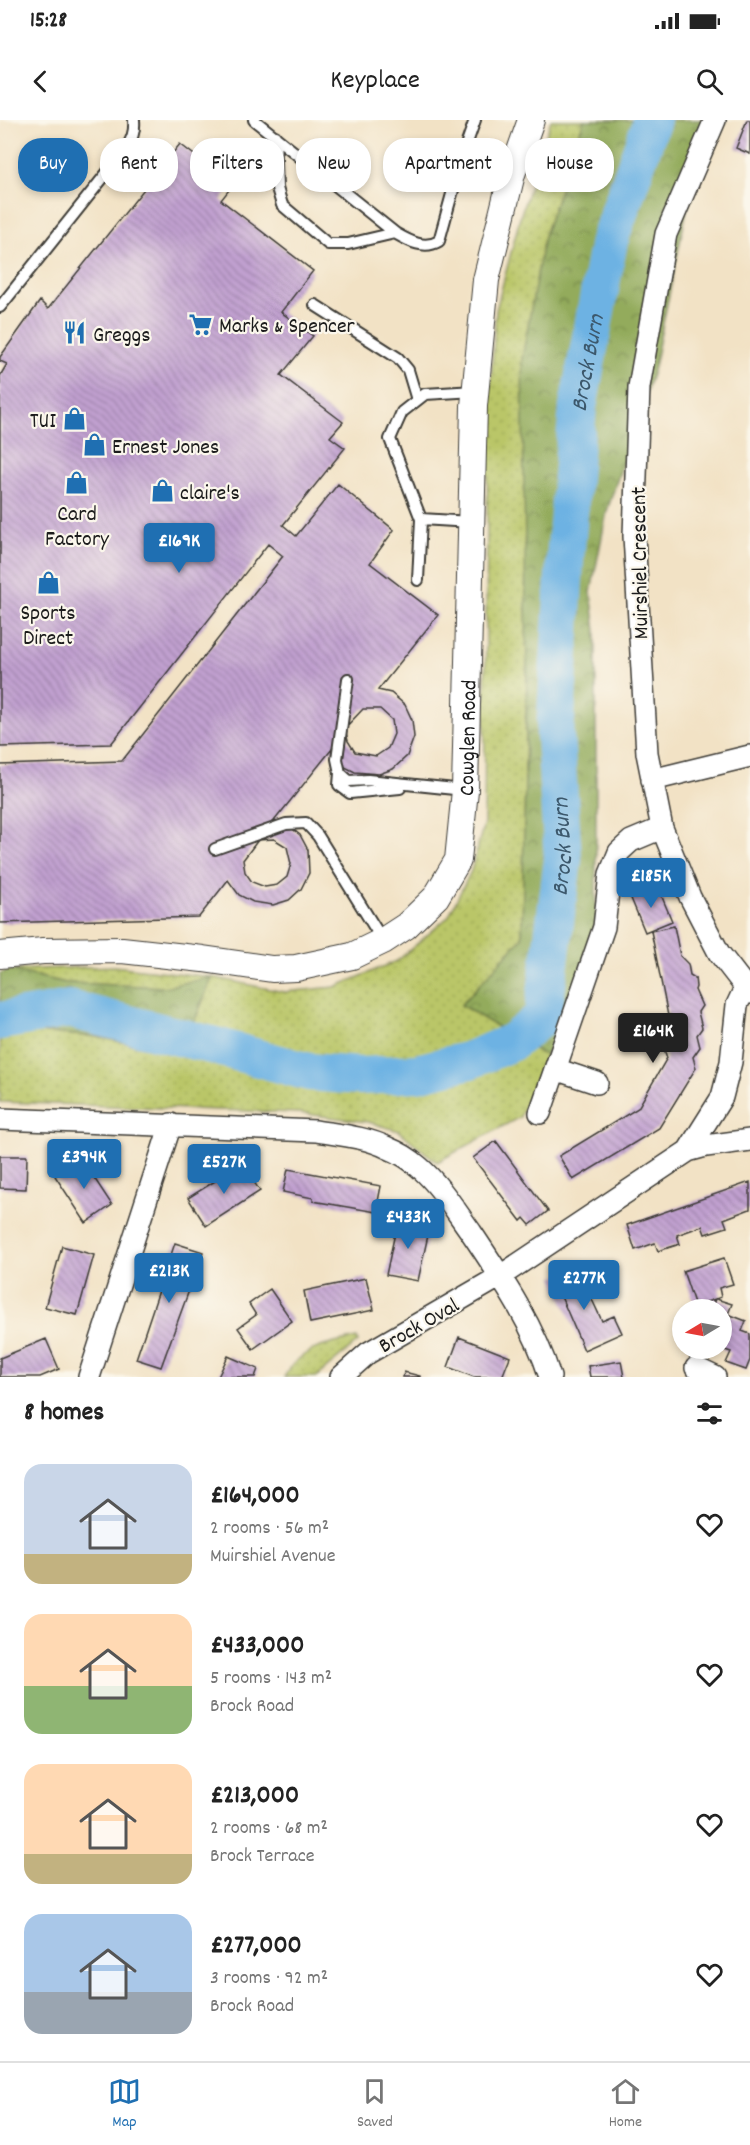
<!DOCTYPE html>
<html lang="en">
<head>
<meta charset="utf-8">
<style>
	:root { --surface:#fff; --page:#f2f2f2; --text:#222; --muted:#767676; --line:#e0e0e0; --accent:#1f6fb2 }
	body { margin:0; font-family:Dekko,sans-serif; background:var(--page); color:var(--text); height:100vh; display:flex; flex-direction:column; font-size:22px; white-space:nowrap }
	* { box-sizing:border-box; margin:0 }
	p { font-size:20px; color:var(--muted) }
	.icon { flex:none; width:33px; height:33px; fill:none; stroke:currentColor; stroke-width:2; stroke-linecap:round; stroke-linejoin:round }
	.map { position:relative; height:1257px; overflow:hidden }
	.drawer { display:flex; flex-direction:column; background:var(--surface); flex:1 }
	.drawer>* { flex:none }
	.guide { position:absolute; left:18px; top:18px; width:714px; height:54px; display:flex; gap:12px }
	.needle { width:39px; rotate:260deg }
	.tools { position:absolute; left:672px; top:1179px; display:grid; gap:12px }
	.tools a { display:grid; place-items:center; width:60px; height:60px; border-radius:50%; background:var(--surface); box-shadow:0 3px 9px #0003; font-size:30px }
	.price { position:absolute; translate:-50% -51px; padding:0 14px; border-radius:6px; background:var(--accent); color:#fff; font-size:20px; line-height:39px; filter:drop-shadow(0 2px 3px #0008) }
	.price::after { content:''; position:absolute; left:50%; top:36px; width:18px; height:14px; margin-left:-9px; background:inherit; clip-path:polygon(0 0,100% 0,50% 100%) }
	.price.on { background:#222; color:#fff }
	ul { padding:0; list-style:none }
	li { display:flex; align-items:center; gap:18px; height:150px; padding:0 24px }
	li span { display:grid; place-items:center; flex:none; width:168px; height:120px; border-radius:18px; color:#555 }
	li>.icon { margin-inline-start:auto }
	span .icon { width:72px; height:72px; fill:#fffc; stroke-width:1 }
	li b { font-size:26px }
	h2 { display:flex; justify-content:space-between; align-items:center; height:72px; padding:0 24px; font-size:26px }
	.chip { padding:0 21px; border-radius:24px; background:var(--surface); box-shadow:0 3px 9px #0003; font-size:21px; line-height:54px }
	.chip.on { background:var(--accent); color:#fff }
	.status { display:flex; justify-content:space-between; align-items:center; height:42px; padding:0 30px; background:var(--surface); direction:ltr }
	.status svg { height:16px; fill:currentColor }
	header { display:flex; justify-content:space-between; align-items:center; height:78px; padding:0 24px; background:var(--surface); font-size:27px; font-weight:600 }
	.tabs { display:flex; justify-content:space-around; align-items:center; height:84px; border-top:2px solid var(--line); background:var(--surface); font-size:16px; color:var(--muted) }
	.tabs a { display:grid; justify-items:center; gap:3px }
	.tabs .on { color:var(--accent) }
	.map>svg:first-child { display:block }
</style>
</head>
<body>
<div class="status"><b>15:28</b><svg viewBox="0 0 49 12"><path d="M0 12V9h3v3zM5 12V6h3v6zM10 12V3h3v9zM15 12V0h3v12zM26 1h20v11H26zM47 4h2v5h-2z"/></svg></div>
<header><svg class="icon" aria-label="back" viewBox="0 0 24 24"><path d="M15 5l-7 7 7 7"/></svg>Keyplace<svg class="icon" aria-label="search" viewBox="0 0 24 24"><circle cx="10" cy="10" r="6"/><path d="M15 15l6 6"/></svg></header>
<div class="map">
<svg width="750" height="1257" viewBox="0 0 750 1257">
	<defs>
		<pattern id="grass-dots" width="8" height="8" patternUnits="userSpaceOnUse" patternTransform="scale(1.5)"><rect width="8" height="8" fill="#bac667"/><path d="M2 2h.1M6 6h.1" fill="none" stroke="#9faa59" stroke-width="1.8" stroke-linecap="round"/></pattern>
		<pattern id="forest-crowns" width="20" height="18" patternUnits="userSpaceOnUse" patternTransform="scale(1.5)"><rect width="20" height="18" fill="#93ab5c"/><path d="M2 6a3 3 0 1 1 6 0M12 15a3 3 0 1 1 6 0" fill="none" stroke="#778a4b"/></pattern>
		<pattern id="building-back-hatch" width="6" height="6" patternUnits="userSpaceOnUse" patternTransform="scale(1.5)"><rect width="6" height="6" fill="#c1a0d0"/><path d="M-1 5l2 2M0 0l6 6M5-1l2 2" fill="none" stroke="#9c82a8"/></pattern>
	</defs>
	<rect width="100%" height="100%" fill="#fbf7ec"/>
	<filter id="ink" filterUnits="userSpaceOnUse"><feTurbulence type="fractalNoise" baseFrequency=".0167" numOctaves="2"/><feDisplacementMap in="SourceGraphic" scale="12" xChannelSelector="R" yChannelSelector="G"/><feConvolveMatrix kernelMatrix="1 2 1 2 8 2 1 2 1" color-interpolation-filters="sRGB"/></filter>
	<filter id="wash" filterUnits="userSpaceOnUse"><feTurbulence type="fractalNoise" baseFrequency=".008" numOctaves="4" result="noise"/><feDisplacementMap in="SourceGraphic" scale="24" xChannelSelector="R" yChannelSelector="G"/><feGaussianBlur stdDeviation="1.35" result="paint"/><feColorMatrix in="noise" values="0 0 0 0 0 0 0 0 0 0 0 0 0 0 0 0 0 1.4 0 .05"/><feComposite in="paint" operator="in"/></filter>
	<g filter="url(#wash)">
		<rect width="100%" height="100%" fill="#f2e2c5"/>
		<path fill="url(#grass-dots)" stroke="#6b7142" stroke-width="1.5" d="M551 0H584L544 116 527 554 522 818 461 885 546 936 520 997 437 1042 399 1011 368 1002 299 993 0 982V909L99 917 181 935 212 858 165 867 66 863 10 850 114 846 212 857 284 872 335 867 397 841 448 797 471 751 484 703 488 303 496 190 521 94Z
			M357 1218 358 1222 316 1257H284C301 1227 326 1225 357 1218Z"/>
		<path fill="url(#forest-crowns)" stroke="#58643c" stroke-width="1.5" d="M584 0H726L687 89 653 251 607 391 591 472 596 511V802L572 876 546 936 461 885 522 818 527 554 522 239 544 116Z
			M10 850 66 863 165 867 212 857 181 935 99 917 0 909V853Z"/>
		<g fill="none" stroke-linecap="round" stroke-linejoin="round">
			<path stroke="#6db2e3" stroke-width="38" id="s1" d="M0 901 69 889 215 926 309 952 360 956 417 953 470 940 512 922 543 897 563 739 555 615 565 440 578 287 609 121 652 0"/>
		</g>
		<g id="blocks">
			<path fill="url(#building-back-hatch)" fill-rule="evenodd" d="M747 0H750V34L736 28Z
				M180 24 233 65 221 80 313 151 281 192 313 216 281 255 343 302 330 317 345 328 283 405 296 416 338 364 394 410 370 443 438 495 378 570 391 573 405 585 412 600 414 617 407 636 393 649 379 654 355 652 345 647 332 629 274 701 286 704 300 715 308 730 309 753 301 769 289 780 273 785 253 782 239 775 228 760 199 797 0 803V645L122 641 283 436 268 424 111 624 0 627V256L7 244 0 241V237L40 181 48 189ZM363 589H380L392 600 394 614 388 628 376 636 355 632 348 621 345 608ZM274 719 287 727 291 744 287 757 277 765 265 767 252 762 245 752 243 740 258 720Z
				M657 765 672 801 645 812 630 776Z
				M674 806 680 836 688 844 690 855 695 858 696 867 695 870 702 886 698 892 702 908 697 915 700 927 693 937 696 948 659 1008 573 1060 559 1036 638 988 667 938 665 932 671 923 669 913 673 910 670 895 668 896 651 811Z
				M496 1021 548 1091 530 1105 524 1098 521 1101 473 1038Z
				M0 1036H27L26 1069 0 1068Z
				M81 1038 112 1085 86 1103 55 1056Z
				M242 1044 260 1071 206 1106 188 1078Z
				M288 1049 381 1066 376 1092 313 1081V1078L283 1072Z
				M750 1062V1089L724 1099 727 1107 705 1114 702 1106 677 1115 680 1124 658 1131 655 1123 635 1130 627 1105Z
				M398 1099 430 1106 418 1161 386 1155Z
				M175 1123 203 1132 161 1247 136 1239Z
				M62 1126 94 1135 77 1195 45 1187Z
				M724 1138 733 1164 719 1168 721 1177 716 1179 732 1184 728 1194 746 1201 742 1211 750 1214V1240L746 1250 726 1243 731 1232 722 1229V1190H711L715 1179 695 1186 683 1151Z
				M577 1147 602 1201 614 1196 622 1213 584 1230 553 1158Z
				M366 1158 374 1190 310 1203 304 1171Z
				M270 1169 292 1201 253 1229 238 1208 256 1195 249 1184Z
				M459 1217 510 1237 502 1257H474L448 1247Z
				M46 1219 59 1249 40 1257H0V1238Z
				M228 1236 258 1249 255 1257H218Z
				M621 1241 624 1257H590L588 1246Z
				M404 1252 420 1256V1257H403Z"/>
		</g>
	</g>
	<g filter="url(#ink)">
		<use href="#blocks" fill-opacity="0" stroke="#3c3a35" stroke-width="1.5"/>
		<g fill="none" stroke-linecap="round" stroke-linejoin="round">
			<defs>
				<path id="service" d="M254 0 395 113C409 121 424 130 439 121L463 34 475 0
					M275 16 277 68 282 85 328 124H348L395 113
					M315 185 398 238 408 250 417 280
					M0 187 126 29C132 19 135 12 134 0
					M421 399 471 402
					M418 460 421 399 390 319 402 292 425 274 475 271
					M348 559 337 639 340 653 349 661 368 660 464 670
					M340 653 339 665 350 673 400 668
					M215 729 286 704 306 703 318 716 383 821"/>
				<path id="minor" d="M715 0 666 114 639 267 634 416 647 633 662 708 690 777 719 833 750 873
					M652 660 750 636
					M555 949 597 963
					M540 993 604 807 610 754 619 732 631 721 662 708
					M0 999 316 1011C340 1015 366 1017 388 1028 398 1032 411 1040 419 1047 440 1065 455 1090 471 1112 501 1157 534 1205 550 1257
					M688 1031 706 1026 750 1020
					M696 1248 715 1257
					M89 1257 171 1004
					M341 1257 368 1233 499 1157 688 1031 722 977 731 942 737 885 745 868"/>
				<g id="tertiary">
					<path id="s2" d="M0 835 43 831 122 830 203 839 272 849 296 848 352 836 383 821 406 806 436 777 458 740 465 670 474 286 486 160 512 54 531 0"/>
				</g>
			</defs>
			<use href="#service" stroke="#3c3a35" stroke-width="14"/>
			<use href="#minor" stroke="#3c3a35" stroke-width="24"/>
			<use href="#tertiary" stroke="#3c3a35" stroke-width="28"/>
			<use href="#service" stroke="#fff" stroke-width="10"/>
			<use href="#minor" stroke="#fff" stroke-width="21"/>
			<use href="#tertiary" stroke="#fff" stroke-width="26"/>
		</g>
	</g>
	<defs>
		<symbol id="supermarket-bare" viewBox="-9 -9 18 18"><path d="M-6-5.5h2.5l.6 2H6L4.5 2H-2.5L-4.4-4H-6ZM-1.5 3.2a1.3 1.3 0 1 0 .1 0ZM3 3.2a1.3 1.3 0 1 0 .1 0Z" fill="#1f6fb2" stroke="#fbf7ec" stroke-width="2.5" paint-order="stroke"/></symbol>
		<symbol id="restaurant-bare" viewBox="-9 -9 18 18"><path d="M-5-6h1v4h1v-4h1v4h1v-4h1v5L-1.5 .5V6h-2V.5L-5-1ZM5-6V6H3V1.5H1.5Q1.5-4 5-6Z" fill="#1f6fb2" stroke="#fbf7ec" stroke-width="2.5" paint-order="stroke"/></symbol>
		<symbol id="shop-bare" viewBox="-9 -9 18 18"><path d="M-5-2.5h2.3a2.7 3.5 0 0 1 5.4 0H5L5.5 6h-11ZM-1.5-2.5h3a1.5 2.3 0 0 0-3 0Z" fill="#1f6fb2" stroke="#fbf7ec" stroke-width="2.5" paint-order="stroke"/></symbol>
	</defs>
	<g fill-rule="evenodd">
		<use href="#supermarket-bare" x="184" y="188" width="33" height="33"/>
		<use href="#restaurant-bare" x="58" y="196" width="33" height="33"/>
		<use href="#shop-bare" x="58" y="282" width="33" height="33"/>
		<use href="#shop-bare" x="78" y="308" width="33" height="33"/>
		<use href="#shop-bare" x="60" y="346" width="33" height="33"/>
		<use href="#shop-bare" x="146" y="354" width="33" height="33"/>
		<use href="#shop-bare" x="32" y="446" width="33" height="33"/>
	</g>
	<g text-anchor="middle" stroke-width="4.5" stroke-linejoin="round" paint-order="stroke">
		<g font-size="22" fill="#1c1c1c" stroke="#fbf7ec" text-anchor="start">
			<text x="219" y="212">Marks &amp; Spencer</text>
			<text x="93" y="221">Greggs</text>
			<text x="56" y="307" text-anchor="end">TUI</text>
			<text x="112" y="333">Ernest Jones</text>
			<text x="180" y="379">claire's</text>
			<text x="77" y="400" text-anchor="middle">Card<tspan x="77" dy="25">Factory</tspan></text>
			<text x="48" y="499" text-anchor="middle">Sports<tspan x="48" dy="25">Direct</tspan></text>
		</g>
		<g font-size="22" fill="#1c1c1c" stroke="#fbf7ec">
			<text transform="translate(638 443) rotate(-91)" y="8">Muirshiel Crescent</text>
			<text dy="8" stroke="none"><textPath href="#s2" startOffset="624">Cowglen Road</textPath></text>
			<text transform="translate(418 1204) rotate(-30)" y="8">Brock Oval</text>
		</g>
		<g font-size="24" font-style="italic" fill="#3c586c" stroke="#fbf7ec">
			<text dy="8" stroke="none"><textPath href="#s1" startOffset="1224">Brock Burn</textPath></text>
			<text dy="8" stroke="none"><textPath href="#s1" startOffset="738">Brock Burn</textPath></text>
		</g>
	</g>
</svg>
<div class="tools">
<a><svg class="needle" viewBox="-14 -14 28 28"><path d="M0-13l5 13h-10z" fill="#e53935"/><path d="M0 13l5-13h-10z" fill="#767676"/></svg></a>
</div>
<b class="price" style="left:179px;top:454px">£169K</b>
<b class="price" style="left:651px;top:789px">£185K</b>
<b class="price on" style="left:653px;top:944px">£164K</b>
<b class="price" style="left:84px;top:1070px">£394K</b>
<b class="price" style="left:224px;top:1075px">£527K</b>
<b class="price" style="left:408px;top:1130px">£433K</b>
<b class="price" style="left:169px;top:1184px">£213K</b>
<b class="price" style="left:584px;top:1191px">£277K</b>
<div class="guide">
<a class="chip on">Buy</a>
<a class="chip">Rent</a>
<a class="chip">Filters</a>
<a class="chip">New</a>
<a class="chip">Apartment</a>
<a class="chip">House</a>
</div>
</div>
<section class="drawer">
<h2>8 homes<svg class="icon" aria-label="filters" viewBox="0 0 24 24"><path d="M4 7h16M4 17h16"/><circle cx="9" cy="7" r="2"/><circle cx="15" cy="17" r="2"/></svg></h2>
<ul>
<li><span style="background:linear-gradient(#c9d6e8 75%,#c2b280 0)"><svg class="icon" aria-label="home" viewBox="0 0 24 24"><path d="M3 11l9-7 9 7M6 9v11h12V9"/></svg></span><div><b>£164,000</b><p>2 rooms · 56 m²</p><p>Muirshiel Avenue</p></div><svg class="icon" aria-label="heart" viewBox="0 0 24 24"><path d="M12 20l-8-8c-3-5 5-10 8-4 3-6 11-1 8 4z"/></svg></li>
<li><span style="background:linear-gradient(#ffd9b3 60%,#8fb573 0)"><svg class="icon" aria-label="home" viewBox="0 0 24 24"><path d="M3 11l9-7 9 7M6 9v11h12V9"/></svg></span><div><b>£433,000</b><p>5 rooms · 143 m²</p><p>Brock Road</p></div><svg class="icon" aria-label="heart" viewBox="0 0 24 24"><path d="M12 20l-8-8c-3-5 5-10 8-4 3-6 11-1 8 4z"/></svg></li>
<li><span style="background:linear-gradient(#ffd9b3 75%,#c2b280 0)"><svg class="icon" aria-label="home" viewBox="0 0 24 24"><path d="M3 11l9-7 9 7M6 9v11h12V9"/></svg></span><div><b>£213,000</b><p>2 rooms · 68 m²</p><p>Brock Terrace</p></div><svg class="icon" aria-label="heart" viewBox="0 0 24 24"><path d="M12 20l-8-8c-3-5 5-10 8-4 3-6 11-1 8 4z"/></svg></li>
<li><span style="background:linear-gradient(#a9c7e8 65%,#9aa5b1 0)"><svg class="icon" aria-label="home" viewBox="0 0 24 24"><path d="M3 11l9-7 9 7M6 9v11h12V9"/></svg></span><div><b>£277,000</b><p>3 rooms · 92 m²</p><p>Brock Road</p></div><svg class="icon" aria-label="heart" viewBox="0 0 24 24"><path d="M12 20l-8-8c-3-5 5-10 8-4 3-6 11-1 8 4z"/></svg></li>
</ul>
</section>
<nav class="tabs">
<a class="on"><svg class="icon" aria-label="map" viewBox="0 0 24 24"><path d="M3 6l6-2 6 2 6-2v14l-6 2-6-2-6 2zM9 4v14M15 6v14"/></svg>Map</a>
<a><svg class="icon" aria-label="saved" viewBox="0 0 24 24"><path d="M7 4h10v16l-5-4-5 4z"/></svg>Saved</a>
<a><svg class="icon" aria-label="home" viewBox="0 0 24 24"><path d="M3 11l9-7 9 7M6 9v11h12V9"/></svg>Home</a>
</nav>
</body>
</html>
